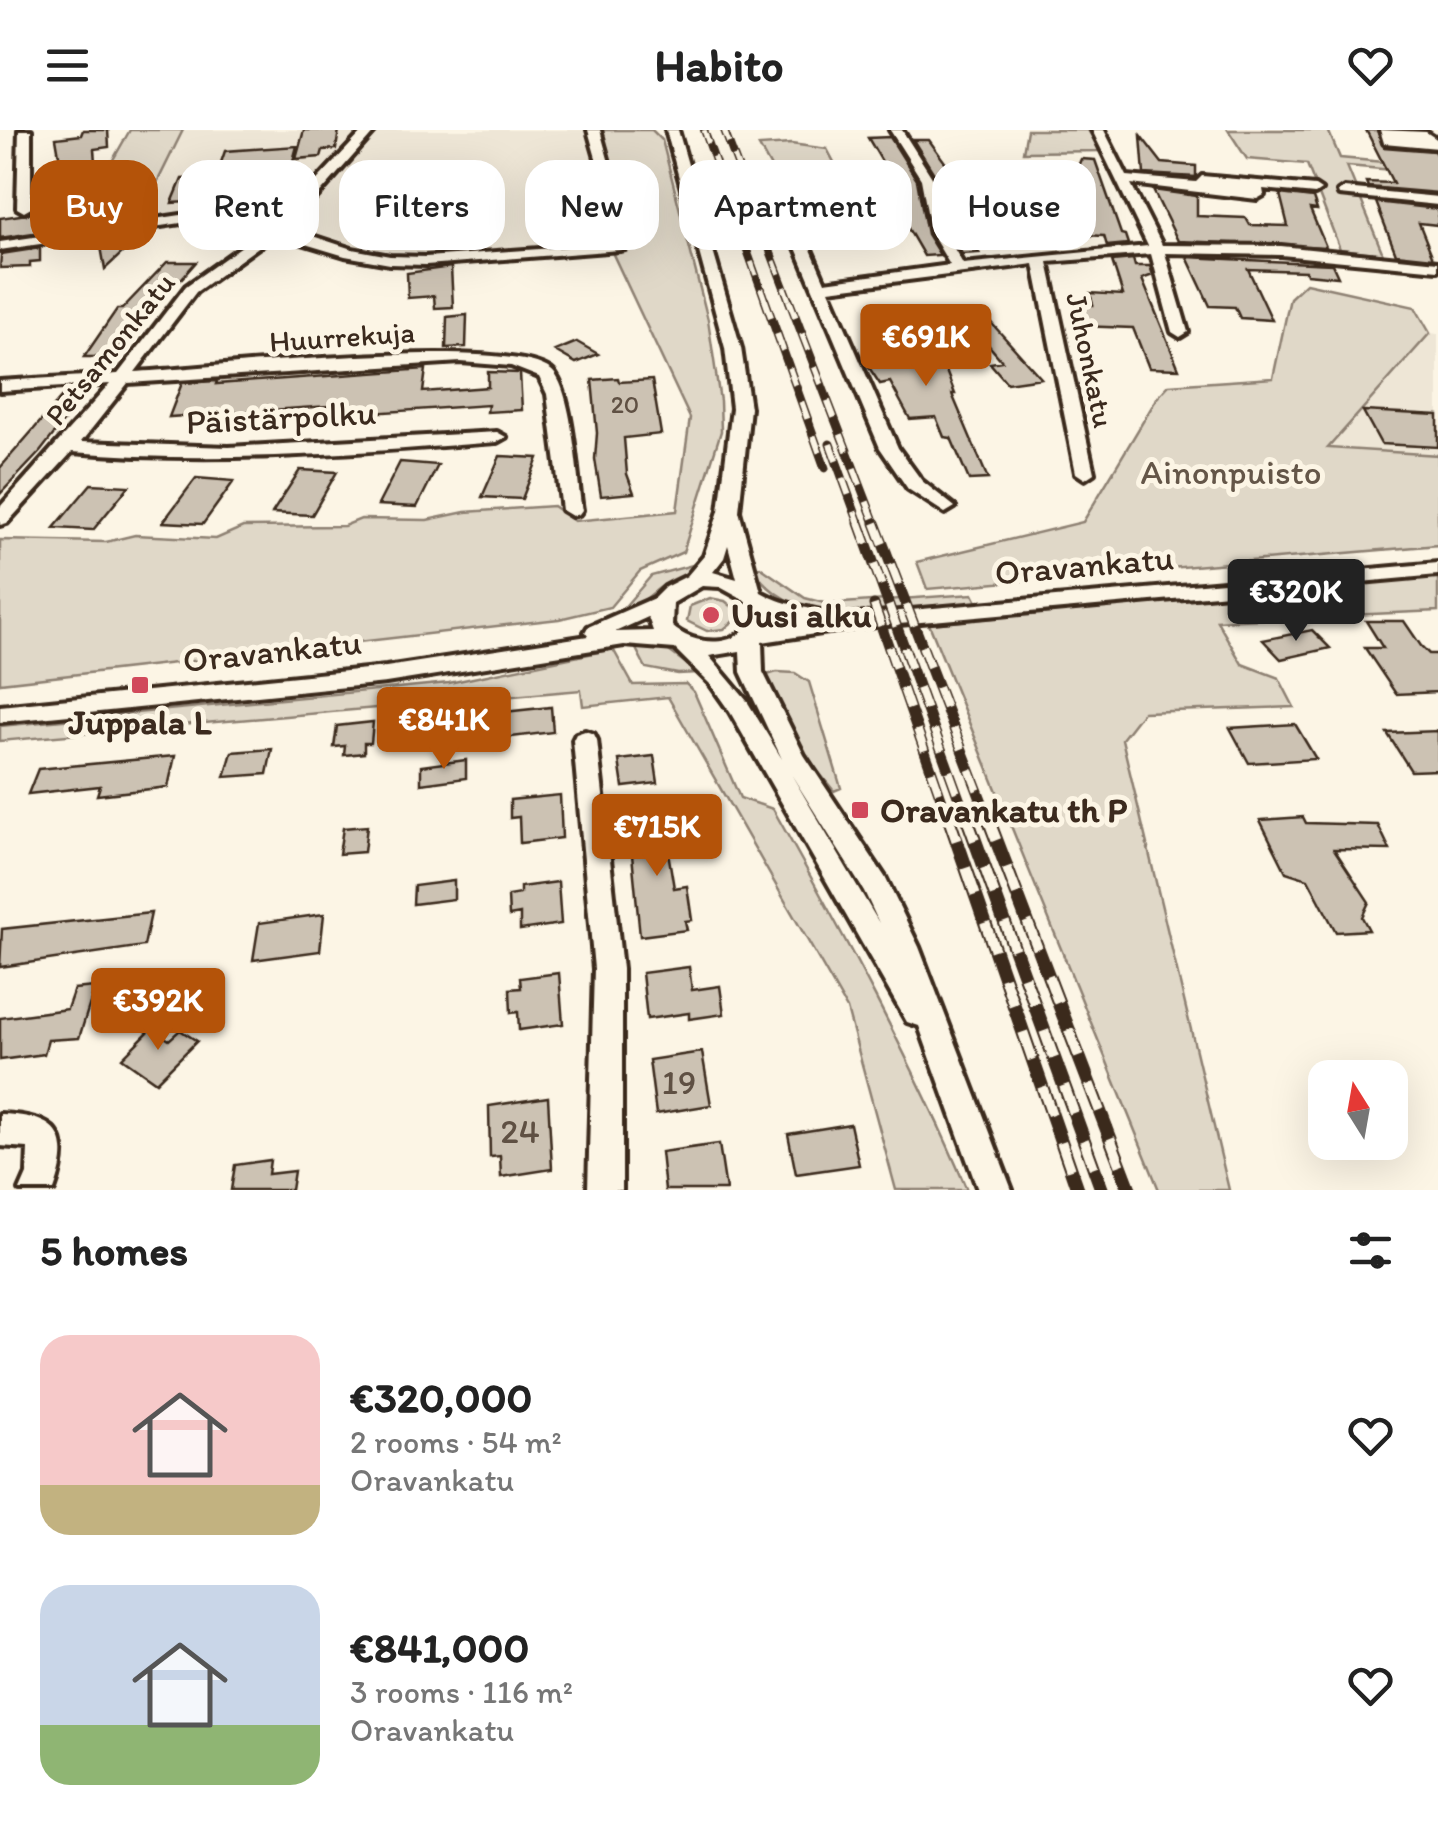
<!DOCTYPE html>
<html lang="en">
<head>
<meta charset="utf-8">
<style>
	:root { --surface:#fff; --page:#f6f6f6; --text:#222; --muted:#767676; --accent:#b45309 }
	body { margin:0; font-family:Itim,sans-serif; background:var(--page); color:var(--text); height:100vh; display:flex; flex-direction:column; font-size:38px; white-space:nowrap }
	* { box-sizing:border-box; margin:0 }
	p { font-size:32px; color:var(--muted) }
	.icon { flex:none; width:55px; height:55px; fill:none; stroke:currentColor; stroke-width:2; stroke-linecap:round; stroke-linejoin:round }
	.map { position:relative; height:1060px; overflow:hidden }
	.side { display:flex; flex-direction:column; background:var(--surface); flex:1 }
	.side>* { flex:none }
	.guide { position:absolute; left:30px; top:30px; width:1380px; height:90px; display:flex; gap:20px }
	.needle { width:65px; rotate:349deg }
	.fabs { position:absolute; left:1308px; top:930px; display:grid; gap:20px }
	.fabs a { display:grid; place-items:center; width:100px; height:100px; border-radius:20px; background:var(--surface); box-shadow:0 10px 40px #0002; font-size:50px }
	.price { position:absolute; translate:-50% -85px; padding:0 22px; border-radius:10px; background:var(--accent); color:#fff; font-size:32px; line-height:65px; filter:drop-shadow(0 2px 5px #0008) }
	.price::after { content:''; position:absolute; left:50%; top:60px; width:30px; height:22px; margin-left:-15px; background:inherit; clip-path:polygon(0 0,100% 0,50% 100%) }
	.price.current { background:#222; color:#fff }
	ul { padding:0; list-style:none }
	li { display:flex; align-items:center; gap:30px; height:250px; padding:0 40px }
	li span { display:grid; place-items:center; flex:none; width:280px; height:200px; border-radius:30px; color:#555 }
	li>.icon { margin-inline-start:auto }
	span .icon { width:120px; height:120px; fill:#fffc; stroke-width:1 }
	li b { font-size:42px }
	h2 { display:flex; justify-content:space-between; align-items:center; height:120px; padding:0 40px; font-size:42px }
	.chip { padding:0 35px; border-radius:30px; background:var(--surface); box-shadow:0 10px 40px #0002; font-size:35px; line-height:90px }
	.chip.current { background:var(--accent); color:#fff }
	header { display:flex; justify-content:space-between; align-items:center; height:130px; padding:0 40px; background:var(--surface); font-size:45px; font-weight:800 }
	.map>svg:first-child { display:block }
</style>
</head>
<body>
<header><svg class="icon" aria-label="menu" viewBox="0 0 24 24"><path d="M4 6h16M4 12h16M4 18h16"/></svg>Habito<svg class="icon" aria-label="heart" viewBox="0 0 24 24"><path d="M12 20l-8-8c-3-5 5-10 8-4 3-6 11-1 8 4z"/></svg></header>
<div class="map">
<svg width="1438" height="1060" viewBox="0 0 1438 1060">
	<rect width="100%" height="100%" fill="#fcf5e5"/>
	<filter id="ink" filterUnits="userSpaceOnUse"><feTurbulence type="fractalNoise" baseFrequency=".01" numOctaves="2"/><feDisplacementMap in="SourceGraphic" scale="20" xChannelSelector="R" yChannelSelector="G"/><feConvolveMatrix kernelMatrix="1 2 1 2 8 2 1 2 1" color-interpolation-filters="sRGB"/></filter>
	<g filter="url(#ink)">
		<path fill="#eee6d6" d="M183 0H599L613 49 616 102 588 114 417 126 380 123 285 93 237 84 140 87Z
			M1430 203 1438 204V325L1327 319Z"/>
		<path fill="#e0d8c8" stroke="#8e8173" stroke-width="2.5" d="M130 0H183L140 87 74 98Z
			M601 0H652L662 10 708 190 720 271 721 301 683 422 640 441 610 477 559 489 0 553V410L106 412 135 405 216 409 243 397 344 396 361 389 427 390 465 382 553 376 574 391 677 381 690 288 611 120 628 112Z
			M1027 0H1088L1101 21 1023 22Z
			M1228 0H1328L1340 28 1438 37V44L1347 36 1383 124 1340 119 1307 34 1247 29Z
			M791 14 827 19 852 66 788 68 759 16Z
			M865 75 876 94 812 98 803 79Z
			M1306 153 1415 177 1430 203 1328 318 1438 325V415L927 459 917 432 1083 392 1157 268 1169 255 1273 248 1290 168Z
			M704 432C691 444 676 446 662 456 648 466 638 477 622 485L621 481 651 446Z
			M760 437 805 468 828 474 973 464 977 472C909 479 796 510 753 438Z
			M1438 445V481L1217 491 1242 534 1279 548 1294 577 1143 582 1122 609 1229 1060H1159L929 494Z
			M710 468 725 471 735 479V490L724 499 707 501 687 491 690 476Z
			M633 513 662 516 699 543 678 544 646 538Z
			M613 519 633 555 686 554 694 562 740 668 773 679C843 804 911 928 967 1060H896L847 879 668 567 583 576 581 560 0 611V596L449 553Z
			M777 542 795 543 809 552 841 658 834 661C811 633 767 582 767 545Z"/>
		<path fill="#ccc2b3" stroke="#3b2a1e" stroke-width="2.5" d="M83 0H108L109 17 94 19 95 32 61 37 56 8 81 5Z
			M304 0H339L336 19 323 20 321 27 296 29Z
			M1366 0H1377L1384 17 1434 21 1438 28V63L1368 57 1366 52 1393 53Z
			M1141 6 1162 33 1196 36V47L1144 44Z
			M890 7 917 50 927 104 940 125 924 126 899 83 900 62 868 8Z
			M913 10H929L954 45 960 44 991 84 974 85 987 100 967 105 979 123 962 124 949 102 936 47Z
			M297 16 287 53 246 55 241 69 172 73 182 49 216 47 225 21Z
			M1081 29 1095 30 1121 104 1125 105 1128 114 1107 116 1104 106 1084 105 1068 60Z
			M1153 60 1197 66V86L1246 88 1250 95 1288 96 1280 64 1313 68 1317 80 1310 79 1326 117 1178 111Z
			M1376 72 1438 79V95L1419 93 1433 128 1396 124Z
			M40 82V102L0 108V88Z
			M100 111 134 112 105 139Z
			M40 118V131L30 132V137L0 138 1 124Z
			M1187 127 1332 134 1338 147 1307 144 1306 141 1248 139 1272 190 1240 188 1235 177 1210 176Z
			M1133 129 1135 136H1150L1153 145 1142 149 1179 239 1149 238 1133 198 1079 196 1074 174 1093 175 1090 163 1123 165 1112 131Z
			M167 132H196L145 190H138L115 227H84L117 179H122Z
			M451 137 453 177 435 178 434 166 408 168 407 143Z
			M467 185 466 217 446 218 447 187Z
			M986 187 1041 248 1007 253 990 233 1002 231 974 198Z
			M919 188 941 228 955 264H952L988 349 969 350 951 308 944 307 936 287 910 289 890 252 880 254 868 236 883 234 873 215 910 212 897 189Z
			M577 212 598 224 576 233 555 221Z
			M426 239 423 262 488 257V242L520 243 522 280 487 282 488 275 341 285 343 275 169 287 182 253 217 251 216 254Z
			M618 248 619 252 652 250 661 304 624 308 627 344 634 363 601 366 595 329 597 303 592 250Z
			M89 259 40 322 0 364V338L68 260Z
			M1363 281 1438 285V317L1381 314Z
			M500 326 538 328 522 369 482 367Z
			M400 332 438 335 417 377 378 375Z
			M300 340 337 342 312 385 272 383Z
			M196 348 234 351 203 394 163 392Z
			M91 354 129 356 93 400 54 398Z
			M1366 491H1404L1421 516 1429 524H1438V562L1396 564 1365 518H1383Z
			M1312 500 1330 518 1281 529 1263 510Z
			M551 577 553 602 486 610V584Z
			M373 592 371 613H364V623L344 625 345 616 334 617 337 596Z
			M1295 594 1316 629 1249 633 1230 598Z
			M1438 601V640L1411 641 1387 603Z
			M272 619 267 644 225 647 232 622Z
			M175 626 168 657 97 665 100 656 28 664 38 639Z
			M654 626 658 653 623 657 619 630Z
			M466 630V648L421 654V636Z
			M560 665 562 708 520 713 519 687 510 688V670Z
			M1303 687 1306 693 1378 695 1390 720 1334 719 1369 772 1362 787 1369 800 1336 802 1308 749 1286 742 1260 690Z
			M677 688 681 707 666 710 674 758 687 756 692 790 685 791 687 800 640 806 629 694Z
			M367 696 364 722 339 724 343 698Z
			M454 751V769L413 774 414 756Z
			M558 752 561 794 520 800V784L509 786 508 766 520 764V757Z
			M151 783 144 816 0 837 2 799Z
			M324 784 320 821 253 830 259 793Z
			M689 837 692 860 720 856 724 884 689 889V883L647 889 642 843Z
			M559 843 563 894 519 900 518 882 511 883 510 859 521 858 520 848Z
			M95 857 79 908 48 910 44 924 0 930V888L67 879 74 859Z
			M152 898 169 910 180 900 197 911 156 952 122 928Z
			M702 922 711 975 656 984 649 930Z
			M548 967 552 1039 501 1047 500 1026 490 1027 489 976Z
			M850 994 859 1035 796 1044 788 1004Z
			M719 1014 726 1060H665L661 1022Z
			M270 1030 268 1044 294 1041 291 1060H231L235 1035Z"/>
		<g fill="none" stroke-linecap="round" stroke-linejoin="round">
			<defs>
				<path id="minor" d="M19 0H31V78L24 82 17 78Z
					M364 0H376L315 69H305V63Z
					M588 0H600L629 105 617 102Z
					M666 0H678L741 218 750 278 739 381 761 462C784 475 804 477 830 483L832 487 1438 433V445L855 498 762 512 763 542 804 625 885 747 919 817 1012 1060H978L919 896 907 892 730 582 711 555 675 519 624 515 386 553 0 592V576L386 537 588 506 585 502 588 497 654 468 665 457 687 446 704 426 719 381 732 278 725 218ZM728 415 737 449 713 442 724 428ZM702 456 720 457 749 473 752 485C743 520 694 517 672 496L673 473ZM774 486 798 492 771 496ZM648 487 653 501 615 502ZM740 521 741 542 782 629 747 571 709 526ZM791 644 864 761 879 793Z
					M890 0H902L933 49 945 103 963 134 1148 116 1092 0H1104L1127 46 1196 52 1202 46 1315 56 1321 60 1315 64 1263 59 1264 65 1257 69 1131 54 1162 115 1281 116 1438 132V140L1281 125 1165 123 1188 202 1180 207 1172 202 1151 124 1048 132 1094 343 1085 349 1076 343 1034 134 829 160 898 318 922 351 955 377 945 383 908 359 880 318 778 75 785 71 792 75 825 152 950 135 931 103 921 49Z
					M1380 0 1426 2 1438 10V18L1384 13Z
					M1344 58 1438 67V75L1339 65 1338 62Z
					M181 85 276 94 352 119 390 126 426 127 625 113V119L620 120 426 135 390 134 345 126 275 105 196 162 135 242C206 238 506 205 551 240 573 257 577 351 582 380L579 384 572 386 562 380 547 264 539 247 511 236 461 232 128 253 81 312 229 317 497 302 506 307 497 312C355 323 214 334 72 322L7 393 0 395V377L110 254 0 261V251L118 244 186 156 263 101 181 93 0 120V112Z
					M585 601 594 604 597 610 622 839V1060H588L594 839 573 610 576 604Z
					M0 984C56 986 75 1003 54 1060H20L27 1044 28 1018 0 1016Z"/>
			</defs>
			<use href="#minor" stroke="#3b2a1e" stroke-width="8"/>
			<use href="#minor" fill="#fcf5e5" fill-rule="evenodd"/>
			<defs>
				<path id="rail-far3" d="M704 0 766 173
					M724 0 790 173"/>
				<path id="rail-far2" d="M765 170 825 338
					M789 170 876 396
					M830 314 860 396"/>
				<path id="rail-far1" d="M859 393 965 685
					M875 393 987 685
					M874 475 947 685"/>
				<path id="rail" d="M947 683 1078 1060
					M965 683 1102 1060
					M986 683 1130 1060"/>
			</defs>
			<use href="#rail-far3" stroke="#3b2a1e" stroke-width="8"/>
			<use href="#rail-far2" stroke="#3b2a1e" stroke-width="9"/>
			<use href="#rail-far1" stroke="#3b2a1e" stroke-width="11"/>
			<use href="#rail" stroke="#3b2a1e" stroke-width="14"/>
			<use href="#rail-far3" stroke="#fcf5e5" stroke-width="5" stroke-dasharray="14" stroke-linecap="butt"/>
			<use href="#rail-far2" stroke="#fcf5e5" stroke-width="6" stroke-dasharray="18" stroke-linecap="butt"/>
			<use href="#rail-far1" stroke="#fcf5e5" stroke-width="8" stroke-dasharray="22" stroke-linecap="butt"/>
			<use href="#rail" stroke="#fcf5e5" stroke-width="10" stroke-dasharray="29" stroke-linecap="butt"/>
		</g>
	</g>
	<g fill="#d1495b" stroke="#fcf5e5" stroke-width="4">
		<circle cx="711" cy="485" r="10"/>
		<rect x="130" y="545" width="20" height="20" rx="5"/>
		<rect x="850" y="670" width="20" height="20" rx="5"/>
	</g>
	<g text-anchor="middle" stroke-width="10" stroke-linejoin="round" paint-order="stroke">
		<g font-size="25" fill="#5f5043">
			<text x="625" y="283">20</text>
		</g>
		<g font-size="30" fill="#3b2a1e" stroke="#fcf5e5">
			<text transform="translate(342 207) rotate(-4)" y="10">Huurrekuja</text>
			<text transform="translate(110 219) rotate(-51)" y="10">Petsamonkatu</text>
			<text transform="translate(1090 230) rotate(78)" y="10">Juhonkatu</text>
		</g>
		<g font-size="35" fill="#3b2a1e" stroke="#fcf5e5">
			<text transform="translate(281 287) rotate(-3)" y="12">Päistärpolku</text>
			<text transform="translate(1084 435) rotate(-5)" y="12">Oravankatu</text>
			<text transform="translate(272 521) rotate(-6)" y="12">Oravankatu</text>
		</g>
		<g font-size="35" fill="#645648" stroke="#fcf5e5">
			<text x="1231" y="354">Ainonpuisto</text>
		</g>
		<g font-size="35" font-weight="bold" fill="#3b2a1e" stroke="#fcf5e5" text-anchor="start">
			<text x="731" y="497">Uusi alku</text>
			<text x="140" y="604" text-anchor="middle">Juppala L</text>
			<text x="880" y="692">Oravankatu th P</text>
		</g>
		<g font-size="35" fill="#5f5043">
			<text x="679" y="964">19</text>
			<text x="520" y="1013">24</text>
		</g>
	</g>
</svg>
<div class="fabs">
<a><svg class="needle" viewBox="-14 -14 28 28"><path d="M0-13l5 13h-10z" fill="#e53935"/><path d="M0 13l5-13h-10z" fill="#767676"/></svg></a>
</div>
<b class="price" style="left:926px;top:259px">€691K</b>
<b class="price current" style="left:1296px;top:514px">€320K</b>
<b class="price" style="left:444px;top:642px">€841K</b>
<b class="price" style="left:657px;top:749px">€715K</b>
<b class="price" style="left:158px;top:923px">€392K</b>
<div class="guide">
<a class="chip current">Buy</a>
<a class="chip">Rent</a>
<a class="chip">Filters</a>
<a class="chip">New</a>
<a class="chip">Apartment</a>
<a class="chip">House</a>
</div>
</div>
<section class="side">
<h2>5 homes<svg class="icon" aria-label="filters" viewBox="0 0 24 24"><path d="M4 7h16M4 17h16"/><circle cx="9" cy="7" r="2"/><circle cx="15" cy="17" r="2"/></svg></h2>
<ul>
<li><span style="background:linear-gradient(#f6c9c9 75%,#c2b280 0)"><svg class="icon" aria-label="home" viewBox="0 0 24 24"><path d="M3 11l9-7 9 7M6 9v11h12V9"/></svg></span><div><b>€320,000</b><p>2 rooms · 54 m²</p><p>Oravankatu</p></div><svg class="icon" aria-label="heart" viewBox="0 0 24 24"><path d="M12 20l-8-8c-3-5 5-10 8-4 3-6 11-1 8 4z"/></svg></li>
<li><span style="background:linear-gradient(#c9d6e8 70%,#8fb573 0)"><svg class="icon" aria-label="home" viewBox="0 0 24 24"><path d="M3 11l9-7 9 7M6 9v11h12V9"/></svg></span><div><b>€841,000</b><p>3 rooms · 116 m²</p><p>Oravankatu</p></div><svg class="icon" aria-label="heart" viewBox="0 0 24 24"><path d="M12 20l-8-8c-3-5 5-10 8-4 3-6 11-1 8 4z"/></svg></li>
</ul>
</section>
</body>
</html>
